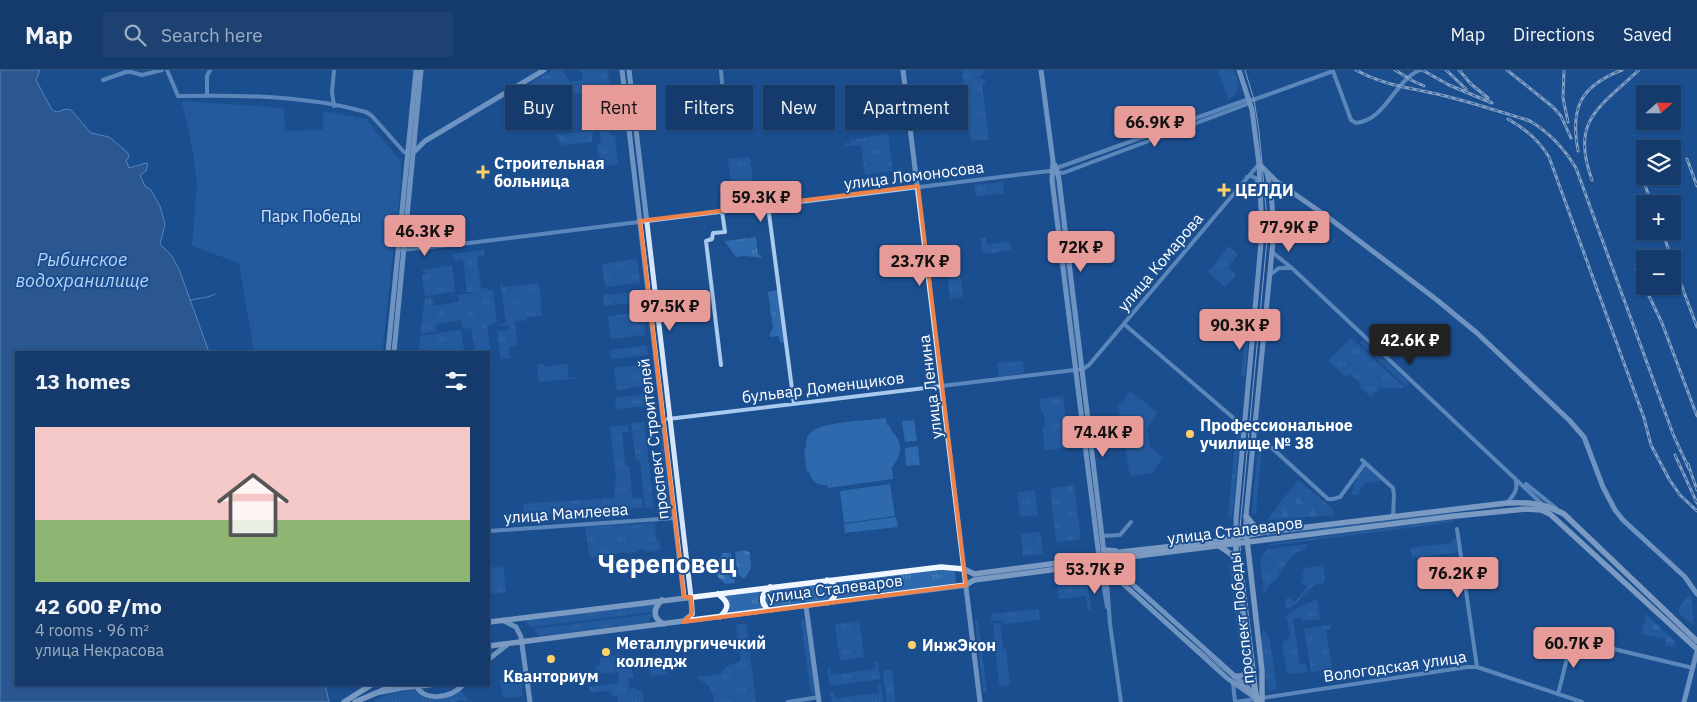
<!DOCTYPE html>
<html lang="en">
<head>
<meta charset="utf-8">
<style>
	:root { --surface:#143b6b; --page:#1d4271; --text:#f1f3f6; --muted:#9dadc1; --line:#33557e; --accent:#e69b98 }
	body { margin:0; font-family:"IBM Plex Sans",sans-serif; background:var(--page); color:var(--text); height:100vh; display:flex; flex-direction:column; font-size:19px; white-space:nowrap }
	* { box-sizing:border-box; margin:0 }
	p { font-size:16px; color:var(--muted) }
	.icon { flex:none; width:28px; height:28px; fill:none; stroke:currentColor; stroke-width:2; stroke-linecap:round; stroke-linejoin:round }
	.map { position:relative; flex:1; overflow:hidden }
	.details { position:absolute; left:15px; top:281px; width:475px; height:335px; display:flex; flex-direction:column; background:var(--surface); border-radius:0px; box-shadow:0 1px 4px #0004,0 0 0 1px var(--line) }
	.details>* { flex:none }
	.guide { position:absolute; left:505px; top:15px; width:475px; height:45px; display:flex; gap:10px }
	.needle { width:32px; rotate:69deg }
	.fabs { position:absolute; left:1636px; top:15px; display:grid; gap:10px }
	.fabs a { display:grid; place-items:center; width:45px; height:45px; border-radius:0px; background:var(--surface); box-shadow:0 1px 4px #0004,0 0 0 1px var(--line); font-size:25px }
	.price { position:absolute; translate:-50% -42px; padding:0 11px; border-radius:5px; background:var(--accent); color:#111; font-size:16px; line-height:32px; filter:drop-shadow(0 1px 2px #0008) }
	.price::after { content:''; position:absolute; left:50%; top:30px; width:15px; height:11px; margin-left:-8px; background:inherit; clip-path:polygon(0 0,100% 0,50% 100%) }
	.price.active { background:#222; color:#fff }
	ul { padding:0; list-style:none }
	li { display:grid; align-content:center; gap:10px; height:265px; padding:0 20px }
	li span { display:grid; place-items:center; height:155px; border-radius:0px; color:#555 }
	li>.icon { margin-inline-start:auto }
	span .icon { width:90px; height:90px; fill:#fffc; stroke-width:1 }
	li b { font-size:21px }
	h2 { display:flex; justify-content:space-between; align-items:center; height:60px; padding:0 20px; font-size:21px }
	.chip { padding:0 18px; border-radius:0px; background:var(--surface); box-shadow:0 1px 4px #0004,0 0 0 1px var(--line); font-size:18px; line-height:45px }
	.chip.active { background:var(--accent); color:#111 }
	header { display:flex; align-items:center; gap:30px; box-sizing:border-box; height:70px; padding:0 25px; background:var(--surface); border-bottom:1px solid var(--line) }
	header strong { font-size:24px }
	nav { display:flex; gap:28px; margin-inline-start:auto; font-size:18px }
	.search { width:350px; height:45px; background:var(--page); display:flex; align-items:center; gap:12px; box-sizing:border-box; padding:0 18px; border-radius:0px; color:var(--muted); font-size:19px }
	.map>svg:first-child { display:block }
</style>
</head>
<body>
<header>
<strong>Map</strong>
<div class="search"><svg class="icon" aria-label="search" viewBox="0 0 24 24"><circle cx="10" cy="10" r="6"/><path d="M15 15l6 6"/></svg>Search here</div>
<nav><a>Map</a><a>Directions</a><a>Saved</a></nav>
</header>
<div class="map">
<svg width="1697" height="632" viewBox="0 0 1697 632">
	<defs>
		<pattern id="grass-tufts" width="24" height="20" patternUnits="userSpaceOnUse" patternTransform="scale(1.25)"><rect width="24" height="20" fill="#2e69ad"/><path d="M3 7l-1-3M5 7V3M7 7l1-3M15 17l-1-3M17 17v-4M19 17l1-3" fill="none" stroke="#4d80b9"/></pattern>
		<pattern id="forest-firs" width="22" height="20" patternUnits="userSpaceOnUse" patternTransform="scale(1.25)"><rect width="22" height="20" fill="#2e69ad"/><path d="M5 1l3.5 6h-7zM16 11l3.5 6h-7z" fill="#4d80b9"/></pattern>
	</defs>
	<rect width="100%" height="100%" fill="#1b4f8f"/>
	<path fill="url(#grass-tufts)" d="M552 0H561L571 12 583 10 582 2 579 0H607L611 20 529 28 523 18Z
		M962 0H983V4L979 7 980 9 985 10V13L982 14 989 69 971 71Z
		M1218 0H1233C1240 12 1242 22 1228 29Z
		M609 23 613 60 610 61 611 65H615L618 94 600 96 597 75 601 74 596 24Z
		M593 61 592 72 562 75 555 65Z
		M888 64 893 101 865 105 861 75 846 76 845 71 848 74 850 73V70Z
		M750 87 755 133 734 135 728 89Z
		M1054 107H1057L1080 297H1077Z
		M1003 112 1004 123 976 127 974 115Z
		M414 157 443 173 412 176Z
		M756 167 758 184 763 188 745 186 736 187 724 170 726 171Z
		M986 167 987 175 1010 171 1011 180 983 184 981 168Z
		M1229 176 1238 185 1228 197 1236 205 1225 217 1208 202Z
		M484 180V186L477 187 481 219 487 218 489 221 493 220 497 253 487 256 492 293H489V282H475L471 258 465 259 462 257 461 250 436 254V261L420 264 425 228 432 227 434 236 459 232 458 223 461 225 476 222H459L467 221 463 189 454 190 453 184Z
		M637 189 640 213 605 217 602 194Z
		M959 194 963 227 950 229 946 195Z
		M452 195 455 222 425 226 422 206 426 204V202H423L422 200Z
		M500 212 504 217 539 213 542 246 527 247V250L515 252 518 275 509 277 510 288 501 289 497 262 510 259 509 255 497 256 506 252Z
		M778 220 785 273H781L778 266 772 267 769 265 773 258 768 222Z
		M638 222 639 232 604 236 603 225Z
		M1247 241 1251 245 1245 307H1241Z
		M643 242 646 265 611 269 608 246Z
		M461 260 464 282H419L420 266Z
		M1351 268 1405 318H1380L1371 327 1360 317 1362 314 1350 304 1346 307 1328 291Z
		M1363 270 1409 313 1406 316 1360 273Z
		M647 275 648 285 611 289 610 280Z
		M1023 291 1024 303 999 307 997 293Z
		M650 294 652 315 617 320 614 298Z
		M653 323 655 335 616 339 615 328Z
		M1063 326 1067 364 1066 369 1067 378 1045 380 1042 356H1045L1044 342H1041L1039 329Z
		M644 352 654 437 645 438 640 391H636L631 353Z
		M1237 354 1241 358 1232 447 1228 446Z
		M628 355 629 362 622 363 625 396H629L633 428H642L643 438 524 446 523 434 614 428 616 409 610 357Z
		M658 357H661L671 445H668Z
		M1258 375 1262 376 1256 443H1252Z
		M1362 393 1382 411 1366 413 1359 421V424L1351 425Z
		M1074 415 1081 469 1056 472 1050 419Z
		M1035 420 1038 445 1020 447 1017 422Z
		M1452 442V444L1267 467V464Z
		M1453 449 1454 452 1269 476V474Z
		M655 453 656 469H659L661 480 648 482 640 479 630 484 621 482 611 486 601 484 590 489 585 457Z
		M1040 462 1043 484 1023 486 1021 464Z
		M1456 468 1458 482 1412 488 1410 478 1452 473 1453 469Z
		M1308 474 1305 479 1294 484 1278 504 1280 505 1274 512H1272L1264 523 1260 490 1267 479Z
		M1456 488H1459L1461 502 1430 506 1429 498 1456 494Z
		M1231 493 1234 499 1243 566V570L1239 572 1229 494Z
		M492 496 494 498 503 497 506 522 489 524V497Z
		M941 498 955 501 956 513 949 515 837 528 839 514 842 511Z
		M1087 511 1091 540H1088L1086 526 1059 529 1057 515Z
		M827 512 830 515 832 525 826 531 773 538 766 535 765 526 770 519Z
		M760 521 758 531 763 539 728 544 730 534 725 526Z
		M1690 525 1692 528 1693 555 1679 543V536Z
		M1317 529 1320 549 1303 551 1302 547 1293 549 1300 595 1306 594 1307 602 1287 604 1282 573 1290 567 1288 552 1285 547 1293 540Z
		M655 534 652 542 531 557 525 550Z
		M1039 539 1040 550 1004 554 1003 550 991 551V544Z
		M652 544 650 550 646 553 539 566 534 559Z
		M805 549 816 624H813L810 618 801 550Z
		M975 550H978L987 622H983Z
		M859 551 864 587 842 591 840 589 835 556 837 554Z
		M746 553 756 632H714L711 618 697 607 720 604 727 596 741 591 736 555Z
		M1330 555 1331 559 1326 560 1332 599 1311 602 1304 559Z
		M1265 560 1270 571 1277 619 1268 620 1261 572 1263 561Z
		M621 585 622 593 631 592 633 608 628 609 629 618 635 617 636 621 642 620 644 632H618V626H612L611 621 592 622 588 617 619 613 618 602 596 604 595 596 601 595 600 588Z
		M875 592H878L880 609 830 616 827 598H830L831 605 875 599Z
		M892 600 895 632H887L883 601Z
		M881 615 883 632H832L830 622H833L835 628 879 623 878 616Z
		M460 619 467 629 475 632 459 630 455 632H375L374 630 393 623 415 620C427 632 446 632 460 619Z"/>
	<path fill="url(#forest-firs)" d="M1298 410 1332 438 1334 445 1267 450Z
		M745 480 750 483 751 498 744 509 738 504 735 482Z
		M723 483H731L735 513 725 514 717 506 714 497Z
		M1323 495 1325 513 1314 515 1290 539 1286 537 1285 531 1288 527 1295 532 1307 517 1301 512 1304 506 1302 504 1305 498Z
		M1646 544 1675 572V577L1665 575V569L1641 564Z"/>
	<path fill="#2e69ad" d="M182 31 284 38 285 61 323 60V41L366 49 401 92V113L382 282H254L239 193 192 176 197 114 193 83Z
		M544 294 545 297 567 294 569 308 578 307 579 308 539 312 537 295Z
		M1130 321 1157 342 1147 359 1150 377 1163 388 1152 403 1130 406 1118 334 1122 333Z
		M886 348 887 355 890 356C891 361 893 362 896 366 903 377 900 388 892 397L893 409 828 418 827 415C817 416 812 411 809 402H807L804 379 806 378C806 373 806 367 810 363 819 352 869 350 886 348Z
		M914 350 917 371 905 372 902 351Z
		M918 376 920 395 906 396 905 378Z
		M890 414 895 446 844 453 840 421Z
		M896 447 898 457 845 463 844 454Z
		M1000 553 1003 579H1006L1010 615 999 616 993 554Z
		M665 586 667 604 651 606 648 588Z
		M521 609 523 626 503 628 500 610Z"/>
	<path fill="#3c6290" stroke="#9cc4f0" d="M0 0H40L36 10 52 40 57 42 66 39 71 40 91 63 109 67 128 83 129 87 126 90 129 98 146 93 148 94 146 101 140 105 145 116 151 120 160 136 165 154 160 174 171 185 179 199 209 282H16V615H325L329 632H0Z"/>
	<g fill="none" stroke-linecap="round" stroke-linejoin="round">
		<path stroke="#9cc4f0" stroke-width="1" d="M190 230 208 227 215 224"/>
		<path stroke="#a9c9ee" stroke-width="4" d="M167 0 178 26C241 25 305 25 366 42L372 46 404 82 408 83
			M334 0 332 22 334 36
			M721 0 725 50
			M103 10 126 2H131L142 5 162 0
			M207 26V6L210 0
			M1250 31 1333 1 1351 50 1356 53C1386 50 1394 11 1420 0
			M1054 99 1249 29
			M1247 107 1251 106 1256 108 1258 114
			M768 136 794 334
			M405 150 451 175
			M401 180 469 173 1049 101 1063 103 1250 33
			M1272 182 1293 199 1543 435
			M1271 204 1279 198H1291
			M1124 254 1244 357
			M721 295 706 171 712 169 713 163 725 162 722 141
			M668 349 1083 299 1089 295 1259 94
			M1254 371 1264 372 1272 378 1328 429H1333L1340 427 1365 393
			M1362 390 1393 418 1394 425 1393 447
			M1526 414 1556 438
			M1507 433C1514 425 1519 419 1515 408
			M1457 459 1477 597
			M489 461 675 448
			M1102 466 1120 465 1131 452
			M1100 493 1107 537
			M1106 498 1110 554 1121 632
			M1233 613 1235 632
			M1558 624 1572 569 1693 598
			M788 632 819 627
			M1236 632 1467 597H1477L1582 632"/>
		<path stroke="#d6e6fa" stroke-width="5" d="M622 0 684 527
			M629 0 691 527
			M903 0 980 632
			M1041 0 1053 91 1052 110 1099 487 1119 502 1256 625
			M414 82 425 71 544 0
			M1259 94 1276 111 1329 148 1437 230 1477 263 1569 350 1584 367 1603 417 1615 440 1623 450 1685 507 1697 524
			M1055 95 1059 109 1104 483
			M388 282 416 0
			M394 282 421 0
			M1246 466V446L1274 161 1271 122 1267 103
			M1236 468V448L1262 162 1259 94 1252 40 1239 0
			M1100 493 1227 608 1257 629
			M806 536 819 632
			M504 551 516 557 521 567 530 632
			M489 589 508 574
			M1234 605 1237 606C1245 606 1248 602 1250 594
			M416 615C423 632 450 629 463 615
			M1684 632 1697 581"/>
		<path stroke="#f0f6ff" stroke-width="5.5" d="M1246 446 1257 459 1263 462
			M1247 470 1262 601V632
			M1236 471V491L1247 573 1257 632
			M1219 476 1231 484 1236 491
			M1104 480 1116 481
			M827 510 832 512C838 519 836 528 828 533
			M770 517C761 524 759 535 771 540
			M718 524C729 532 730 537 720 547
			M662 530C653 539 652 548 664 554
			M685 550 692 544 691 527
			M489 552 941 497 964 499 974 504 1096 488 1121 482 1219 471 1265 462 1507 433C1528 432 1544 433 1564 444L1697 571
			M489 576 958 516 966 515 974 510 1097 494 1121 488 1455 446 1526 439 1541 440 1550 444 1697 579
			M344 632 371 615
			M355 632 395 615"/>
		<path stroke="#fff" stroke-width="1" d="M1245 0 1254 30 1259 61 1268 159 1239 468 1259 632
			M1240 461 1236 468 1224 473 1116 486C1107 492 1110 499 1116 505L1180 563 1231 606C1243 611 1250 603 1254 592
			M1232 607 1260 632"/>
		<defs>
			<path id="rail" d="M1356 0C1382 15 1412 18 1441 25 1471 32 1501 42 1530 51 1550 63 1564 78 1576 98L1673 364 1689 399
				M1395 0 1413 11 1424 16
				M1422 0 1449 15 1492 33
				M1446 0 1466 19
				M1459 0 1471 14 1488 28
				M1507 0 1553 37 1561 46 1571 68
				M1564 0 1563 28 1568 52
				M1508 49C1525 59 1538 69 1549 87L1644 348 1651 375 1669 409 1680 425 1697 441
				M1578 81C1570 38 1580 16 1622 0
				M1687 89 1697 116
				M1642 107 1652 134
				M1592 110C1570 50 1599 38 1639 0
				M1662 161 1672 189
				M1672 190 1697 257
				M1636 199 1662 253 1697 346
				M1675 385 1697 433
				M1688 394 1697 420"/>
		</defs>
		<use href="#rail" stroke="#fff" stroke-width="3"/>
		<use href="#rail" stroke="#1b4f8f" stroke-width="1" stroke-dasharray="4" stroke-linecap="butt"/>
		<path stroke="#d6e6fa" stroke-width="5" d="M376 623 402 618 430 615"/>
	</g>
	<path d="M0 0H1697V632H0ZM918 116 966 515 683 552 692 544V538L691 527H684L640 151Z" fill="#1b4f8f" fill-opacity=".55" fill-rule="evenodd"/>
	<path fill="none" stroke="#ee8249" stroke-width="4" stroke-linejoin="round" d="M918 116 966 515 683 552 692 544V538L691 527H684L640 151Z"/>
	<g fill="#ffd166" stroke="#1b4f8f" stroke-width="2">
		<path d="M480.5 94.5h5v5h5v5h-5v5h-5v-5h-5v-5h5z"/>
		<path d="M1221.5 112.5h5v5h5v5h-5v5h-5v-5h-5v-5h5z"/>
		<circle cx="1190" cy="364" r="5"/>
		<circle cx="912" cy="575" r="5"/>
		<circle cx="606" cy="582" r="5"/>
		<circle cx="551" cy="589" r="5"/>
	</g>
	<g text-anchor="middle" stroke-width="4" stroke-linejoin="round" paint-order="stroke">
		<g font-size="16" font-weight="bold" fill="#fff" stroke="#1b4f8f" text-anchor="start">
			<text x="494" y="99">Строительная<tspan x="494" dy="18">больница</tspan></text>
			<text x="1235" y="126">ЦЕЛДИ</text>
			<text x="1200" y="361">Профессиональное<tspan x="1200" dy="18">училище № 38</tspan></text>
			<text x="616" y="579">Металлургичечкий<tspan x="616" dy="18">колледж</tspan></text>
			<text x="922" y="581">ИнжЭкон</text>
			<text x="551" y="612" text-anchor="middle">Кванториум</text>
		</g>
		<g font-size="16" fill="#fff" stroke="#1b4f8f">
			<text transform="translate(914 105) rotate(-7)" y="6">улица Ломоносова</text>
			<text transform="translate(1160 192) rotate(-50)" y="6">улица Комарова</text>
			<text transform="translate(823 317) rotate(-7)" y="6">бульвар Доменщиков</text>
			<text transform="translate(930 317) rotate(-97)" y="6">улица Ленина</text>
			<text transform="translate(653 369) rotate(-97)" y="6">проспект Строителей</text>
			<text transform="translate(566 443) rotate(-4)" y="6">улица Мамлеева</text>
			<text transform="translate(1235 460) rotate(-7)" y="6">улица Сталеваров</text>
			<text transform="translate(835 518) rotate(-7)" y="6">улица Сталеваров</text>
			<text transform="translate(1241 548) rotate(-96)" y="6">проспект Победы</text>
			<text transform="translate(1395 596) rotate(-8)" y="6">Вологодская улица</text>
		</g>
		<g font-size="16" fill="#cfe3fa" stroke="#1b4f8f">
			<text x="311" y="152">Парк Победы</text>
		</g>
		<g font-size="18" font-style="italic" fill="#b5d3f5" stroke="#1b4f8f">
			<text x="82" y="196">Рыбинское<tspan x="82" dy="21">водохранилище</tspan></text>
		</g>
		<g font-size="26" font-weight="bold" fill="#fff" stroke="#1b4f8f">
			<text x="667" y="503">Череповец</text>
		</g>
	</g>
</svg>
<div class="fabs">
<a><svg class="needle" viewBox="-14 -14 28 28"><path d="M0-13l5 13h-10z" fill="#e53935"/><path d="M0 13l5-13h-10z" fill="#9dadc1"/></svg></a>
<a><svg class="icon" aria-label="layers" viewBox="0 0 24 24"><path d="M12 4l9 5-9 5-9-5zM3 14l9 5 9-5"/></svg></a>
<a>+</a>
<a>−</a>
</div>
<b class="price" style="left:1155px;top:78px">66.9K ₽</b>
<b class="price" style="left:761px;top:153px">59.3K ₽</b>
<b class="price" style="left:1289px;top:183px">77.9K ₽</b>
<b class="price" style="left:425px;top:187px">46.3K ₽</b>
<b class="price" style="left:1081px;top:203px">72K ₽</b>
<b class="price" style="left:920px;top:217px">23.7K ₽</b>
<b class="price" style="left:670px;top:262px">97.5K ₽</b>
<b class="price" style="left:1240px;top:281px">90.3K ₽</b>
<b class="price active" style="left:1410px;top:296px">42.6K ₽</b>
<b class="price" style="left:1103px;top:388px">74.4K ₽</b>
<b class="price" style="left:1095px;top:525px">53.7K ₽</b>
<b class="price" style="left:1458px;top:529px">76.2K ₽</b>
<b class="price" style="left:1574px;top:599px">60.7K ₽</b>
<div class="guide">
<a class="chip">Buy</a>
<a class="chip active">Rent</a>
<a class="chip">Filters</a>
<a class="chip">New</a>
<a class="chip">Apartment</a>
</div>
<section class="details">
<h2>13 homes<svg class="icon" aria-label="filters" viewBox="0 0 24 24"><path d="M4 7h16M4 17h16"/><circle cx="9" cy="7" r="2"/><circle cx="15" cy="17" r="2"/></svg></h2>
<ul>
<li><span style="background:linear-gradient(#f6c9c9 60%,#8fb573 0)"><svg class="icon" aria-label="home" viewBox="0 0 24 24"><path d="M3 11l9-7 9 7M6 9v11h12V9"/></svg></span><div><b>42 600 ₽/mo</b><p>4 rooms · 96 m²</p><p>улица Некрасова</p></div></li>
</ul>
</section>
</div>
</body>
</html>
